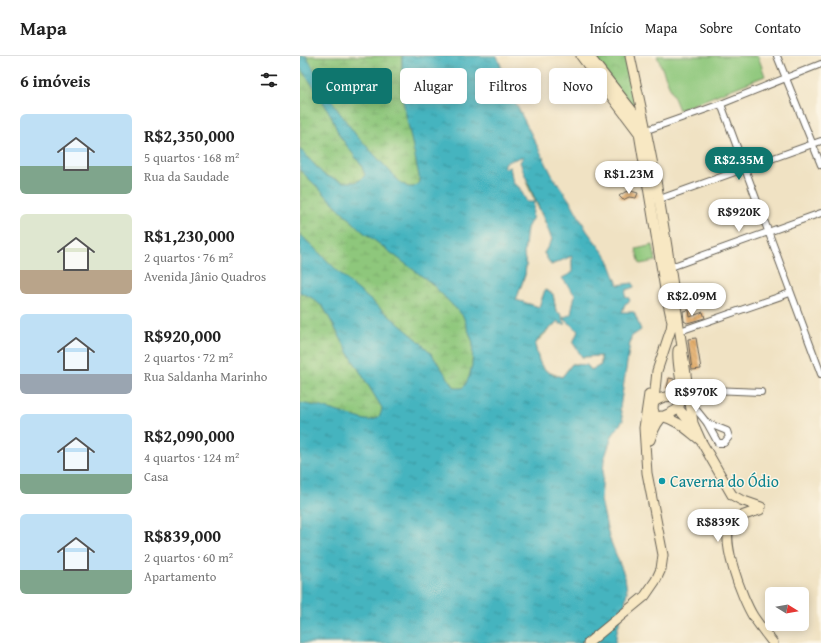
<!DOCTYPE html>
<html lang="pt">
<head>
<meta charset="utf-8">
<style>
	:root { --surface:#fff; --page:#f2f2f2; --text:#222; --muted:#767676; --line:#e0e0e0; --accent:#0f766e }
	body { margin:0; font-family:"Gentium Book Plus",serif; background:var(--page); color:var(--text); height:100vh; display:flex; flex-direction:column; font-size:15px; white-space:nowrap }
	* { box-sizing:border-box; margin:0 }
	p { font-size:13px; color:var(--muted) }
	.icon { flex:none; width:22px; height:22px; fill:none; stroke:currentColor; stroke-width:2; stroke-linecap:round; stroke-linejoin:round }
	.map { position:relative; flex:1; overflow:hidden }
	.panel { display:flex; flex-direction:column; background:var(--surface); width:300px }
	.panel>* { flex:none }
	.top-card { position:absolute; left:12px; top:12px; width:380px; height:36px; display:flex; gap:8px }
	.needle { width:26px; rotate:101deg }
	.tools { position:absolute; left:465px; top:531px; display:grid; gap:8px }
	.tools a { display:grid; place-items:center; width:44px; height:44px; border-radius:6px; background:var(--surface); box-shadow:0 2px 10px #0003; font-size:20px }
	.price { position:absolute; translate:-50% -34px; padding:0 9px; border-radius:14px; background:#fff; color:#222; font-size:13px; line-height:26px; filter:drop-shadow(0 1px 2px #0008) }
	.price::after { content:''; position:absolute; left:50%; top:24px; width:12px; height:9px; margin-left:-6px; background:inherit; clip-path:polygon(0 0,100% 0,50% 100%) }
	.price.on { background:var(--accent); color:#fff }
	ul { padding:0; list-style:none }
	li { display:flex; align-items:center; gap:12px; height:100px; padding:0 20px }
	li span { display:grid; place-items:center; flex:none; width:112px; height:80px; border-radius:6px; color:#555 }
	li>.icon { margin-inline-start:auto }
	span .icon { width:48px; height:48px; fill:#fffc; stroke-width:1 }
	li b { font-size:17px }
	h2 { display:flex; justify-content:space-between; align-items:center; height:48px; padding:0 20px; font-size:17px }
	.chip { padding:0 14px; border-radius:6px; background:var(--surface); box-shadow:0 2px 10px #0003; font-size:14px; line-height:36px }
	.chip.on { background:var(--accent); color:#fff }
	header { display:flex; align-items:center; gap:24px; box-sizing:border-box; height:56px; padding:0 20px; background:var(--surface); border-bottom:1px solid var(--line) }
	header strong { font-size:19px }
	nav { display:flex; gap:22px; margin-inline-start:auto; font-size:14px }
	main { display:flex; flex:1; min-height:0 }
	.map>svg:first-child { display:block }
</style>
</head>
<body>
<header>
<strong>Mapa</strong>
<nav><a>Início</a><a>Mapa</a><a>Sobre</a><a>Contato</a></nav>
</header>
<main>
<section class="panel">
<h2>6 imóveis<svg class="icon" aria-label="filters" viewBox="0 0 24 24"><path d="M4 7h16M4 17h16"/><circle cx="9" cy="7" r="2"/><circle cx="15" cy="17" r="2"/></svg></h2>
<ul>
<li><span style="background:linear-gradient(#bfe0f5 65%,#7fa58c 0)"><svg class="icon" aria-label="home" viewBox="0 0 24 24"><path d="M3 11l9-7 9 7M6 9v11h12V9"/></svg></span><div><b>R$2,350,000</b><p>5 quartos · 168 m²</p><p>Rua da Saudade</p></div></li>
<li><span style="background:linear-gradient(#dfe7d0 70%,#b9a48a 0)"><svg class="icon" aria-label="home" viewBox="0 0 24 24"><path d="M3 11l9-7 9 7M6 9v11h12V9"/></svg></span><div><b>R$1,230,000</b><p>2 quartos · 76 m²</p><p>Avenida Jânio Quadros</p></div></li>
<li><span style="background:linear-gradient(#bfe0f5 75%,#9aa5b1 0)"><svg class="icon" aria-label="home" viewBox="0 0 24 24"><path d="M3 11l9-7 9 7M6 9v11h12V9"/></svg></span><div><b>R$920,000</b><p>2 quartos · 72 m²</p><p>Rua Saldanha Marinho</p></div></li>
<li><span style="background:linear-gradient(#bfe0f5 75%,#7fa58c 0)"><svg class="icon" aria-label="home" viewBox="0 0 24 24"><path d="M3 11l9-7 9 7M6 9v11h12V9"/></svg></span><div><b>R$2,090,000</b><p>4 quartos · 124 m²</p><p>Casa</p></div></li>
<li><span style="background:linear-gradient(#bfe0f5 70%,#7fa58c 0)"><svg class="icon" aria-label="home" viewBox="0 0 24 24"><path d="M3 11l9-7 9 7M6 9v11h12V9"/></svg></span><div><b>R$839,000</b><p>2 quartos · 60 m²</p><p>Apartamento</p></div></li>
</ul>
</section>
<div class="map">
<svg width="521" height="587" viewBox="0 0 521 587">
	<defs>
		<pattern id="wetland-marsh" width="20" height="14" patternUnits="userSpaceOnUse"><rect width="20" height="14" fill="#8ec77b"/><path d="M1 5h8M5 5V1M11 12h8M15 12V8" fill="none" stroke="#7aaa6a"/></pattern>
		<pattern id="park-crowns" width="20" height="18" patternUnits="userSpaceOnUse"><rect width="20" height="18" fill="#8ec77b"/><path d="M2 6a3 3 0 1 1 6 0M12 15a3 3 0 1 1 6 0" fill="none" stroke="#7aaa6a"/></pattern>
		<pattern id="water-ripples" width="26" height="14" patternUnits="userSpaceOnUse"><rect width="26" height="14" fill="#45b4bf"/><path d="M2 4q2-2 4 0t4 0M15 11q2-2 4 0t4 0" fill="none" stroke="#39929a"/></pattern>
		<pattern id="building-back-hatch" width="6" height="6" patternUnits="userSpaceOnUse"><rect width="6" height="6" fill="#e1a864"/><path d="M-1 5l2 2M0 0l6 6M5-1l2 2" fill="none" stroke="#c09056"/></pattern>
	</defs>
	<rect width="100%" height="100%" fill="#fcf5e5"/>
	<filter id="ink" filterUnits="userSpaceOnUse"><feTurbulence type="fractalNoise" baseFrequency=".025" numOctaves="2"/><feDisplacementMap in="SourceGraphic" scale="8" xChannelSelector="R" yChannelSelector="G"/><feConvolveMatrix kernelMatrix="1 2 1 2 8 2 1 2 1" color-interpolation-filters="sRGB"/></filter>
	<filter id="wash" filterUnits="userSpaceOnUse"><feTurbulence type="fractalNoise" baseFrequency=".012" numOctaves="4" result="noise"/><feDisplacementMap in="SourceGraphic" scale="16" xChannelSelector="R" yChannelSelector="G"/><feGaussianBlur stdDeviation="0.9" result="paint"/><feColorMatrix in="noise" values="0 0 0 0 0 0 0 0 0 0 0 0 0 0 0 0 0 1.4 0 .05"/><feComposite in="paint" operator="in"/></filter>
	<g filter="url(#wash)">
		<rect width="100%" height="100%" fill="#f0e2c3"/>
		<path fill="#8ec77b" stroke="#55724c" d="M357 0H458L465 20 379 54Z
			M353 189 356 205 340 208 336 193Z"/>
		<path fill="url(#wetland-marsh)" stroke="#55724c" d="M0 0H102V13L112 0 204 107 199 110 226 209 225 219 216 244 239 251 245 234 253 238 256 255 262 259C255 271 242 278 235 289 240 310 240 315 262 321L272 308 287 309 291 314 301 309V300L282 301 288 266 272 210V200L251 209 244 197 252 184 248 172 226 126 281 197 314 324 0 429V114L54 166 0 112Z"/>
		<path fill="url(#park-crowns)" stroke="#55724c" d="M293 0H329L339 47 337 58Z"/>
		<path fill="url(#water-ripples)" stroke="#30686e" fill-rule="evenodd" d="M0 0H6L37 53 56 79 101 127 108 131H114L119 126V120L102 40V0H197L216 48 252 119 272 148 287 175 307 201 318 229 333 227 334 231 326 234 325 241 329 242 330 245 325 248 322 256H334L341 274 331 281 320 352 323 364 312 380 304 404 301 444 309 481 325 521 327 535 325 549 318 571 315 587H0V347L22 351 65 364C75 365 81 362 82 352L48 296 24 252 12 242 0 236V178L50 227 118 284 130 296 155 332H162L165 329 169 321 172 309 173 287 163 260 131 227 62 175 0 114V93L24 119 43 126H55L60 124 65 119 61 109 39 79 31 60 19 38 0 12ZM224 100 220 106C229 133 243 157 252 184L244 197 251 209 272 200V217L262 222 275 239 271 258 263 262 278 275 273 287 282 301 301 300V309L291 314 287 309 272 308 262 321C240 315 240 310 235 289L239 282 258 265 260 268H266L262 263V259L256 255 253 238 245 234 239 251 216 244 225 219 226 209 224 199 227 172 232 163 234 146H227L219 131 213 127 210 111 204 112V107Z"/>
		<g id="blocks">
			<path fill="url(#building-back-hatch)" d="M331 135 338 137 336 142 329 141 323 144 319 140 325 136Z
				M389 254 390 261 403 256 405 262 387 267 384 265 383 255Z
				M396 282 401 313 392 314 388 283Z
				M369 322 374 323V333L367 332Z"/>
		</g>
	</g>
	<g filter="url(#ink)">
		<use href="#blocks" fill-opacity="0" stroke="#666156" stroke-width="1"/>
		<g fill="none" stroke-linecap="round" stroke-linejoin="round">
			<defs>
				<path id="minor" d="M477 0 521 109
					M421 48 521 318
					M347 74 421 48 521 8
					M357 144 521 85
					M368 212 521 157
					M380 275 490 237
					M388 333 461 336
					M391 352H395L407 367 418 387H424L429 381 427 375 407 367"/>
				<path id="secondary" d="M281 0 339 77 365 233 372 266 371 273 357 315 353 353 354 356 347 375 345 385
					M289 0 345 71
					M330 0C340 47 351 94 359 142 372 217 382 292 393 367L401 385 432 439 441 444 461 451 460 454C453 456 437 460 432 466 418 481 443 544 453 560 459 569 466 578 473 587
					M353 347C361 341 369 338 379 343L380 347
					M378 352 393 370
					M361 360C379 365 385 372 400 384
					M350 384C353 376 356 365 364 360 369 357 377 356 379 350 386 333 376 311 378 294
					M288 587 345 540 356 524 361 513 363 499 347 417 344 372 349 338"/>
			</defs>
			<use href="#minor" stroke="#666156" stroke-width="8"/>
			<use href="#secondary" stroke="#666156" stroke-width="11"/>
			<use href="#minor" stroke="#fff" stroke-width="6"/>
			<use href="#secondary" stroke="#f8e8c3" stroke-width="9"/>
		</g>
	</g>
	<circle fill="#0f9aa8" stroke="#fcf5e5" stroke-width="1.5" cx="362" cy="425" r="4"/>
	<g text-anchor="middle" stroke-width="3" stroke-linejoin="round" paint-order="stroke">
		<g font-size="16" fill="#0d838f" stroke="#fcf5e5" text-anchor="start">
			<text x="370" y="431">Caverna do Ódio</text>
		</g>
	</g>
</svg>
<div class="tools">
<a><svg class="needle" viewBox="-14 -14 28 28"><path d="M0-13l5 13h-10z" fill="#e53935"/><path d="M0 13l5-13h-10z" fill="#767676"/></svg></a>
</div>
<b class="price on" style="left:439px;top:125px">R$2.35M</b>
<b class="price" style="left:329px;top:139px">R$1.23M</b>
<b class="price" style="left:439px;top:177px">R$920K</b>
<b class="price" style="left:392px;top:261px">R$2.09M</b>
<b class="price" style="left:396px;top:357px">R$970K</b>
<b class="price" style="left:418px;top:487px">R$839K</b>
<div class="top-card">
<a class="chip on">Comprar</a>
<a class="chip">Alugar</a>
<a class="chip">Filtros</a>
<a class="chip">Novo</a>
</div>
</div>
</main>
</body>
</html>
